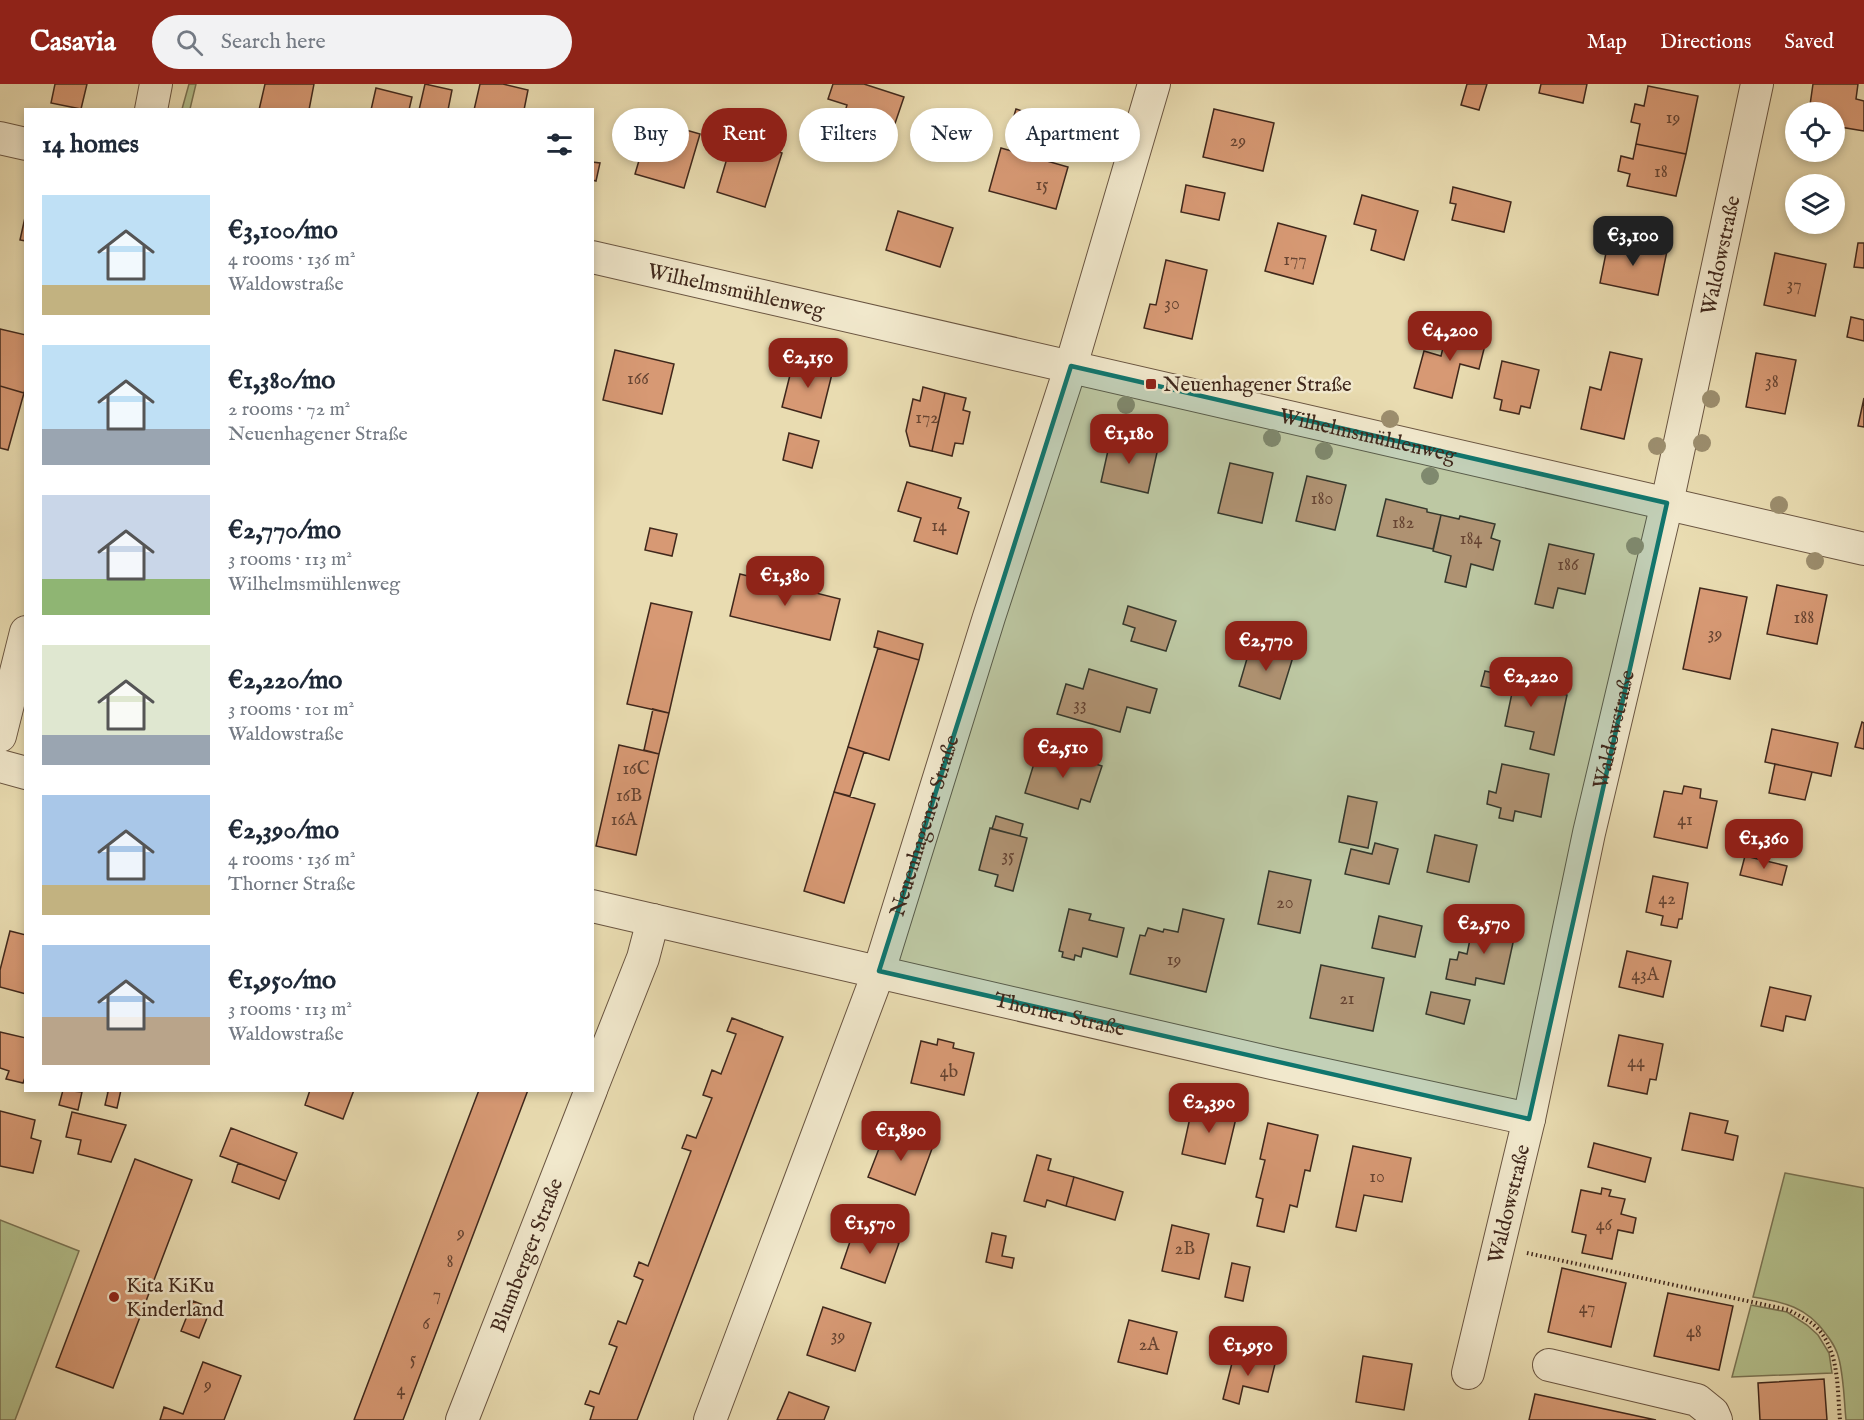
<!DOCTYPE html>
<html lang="en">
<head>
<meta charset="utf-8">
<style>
	:root { --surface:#fff; --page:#f2f2f3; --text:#1f2937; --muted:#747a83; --accent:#8f2418 }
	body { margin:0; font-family:"IM FELL English",serif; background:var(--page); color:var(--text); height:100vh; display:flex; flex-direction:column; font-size:22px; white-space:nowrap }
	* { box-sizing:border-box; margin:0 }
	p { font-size:20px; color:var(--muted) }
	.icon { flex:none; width:33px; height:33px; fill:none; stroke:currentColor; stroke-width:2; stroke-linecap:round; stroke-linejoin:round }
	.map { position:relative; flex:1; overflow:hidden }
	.side { position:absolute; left:24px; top:24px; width:570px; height:984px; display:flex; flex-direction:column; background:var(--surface); border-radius:0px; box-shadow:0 3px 9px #0003 }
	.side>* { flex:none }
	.guide { position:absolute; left:612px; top:24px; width:570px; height:54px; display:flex; gap:12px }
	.buttons { position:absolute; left:1785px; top:18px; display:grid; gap:12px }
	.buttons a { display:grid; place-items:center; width:60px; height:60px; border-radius:50%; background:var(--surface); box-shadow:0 3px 9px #0003; font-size:30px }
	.price { position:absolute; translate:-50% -51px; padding:0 14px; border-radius:12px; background:var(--accent); color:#fff; font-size:20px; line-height:39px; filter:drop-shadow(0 2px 3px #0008) }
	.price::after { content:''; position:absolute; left:50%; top:36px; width:18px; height:14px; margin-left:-9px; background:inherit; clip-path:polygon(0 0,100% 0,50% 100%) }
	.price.current { background:#222; color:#fff }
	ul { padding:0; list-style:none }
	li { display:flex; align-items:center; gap:18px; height:150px; padding:0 18px }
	li span { display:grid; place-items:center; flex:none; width:168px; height:120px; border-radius:0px; color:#555 }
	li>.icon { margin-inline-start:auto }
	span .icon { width:72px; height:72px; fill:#fffc; stroke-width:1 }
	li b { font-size:26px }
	h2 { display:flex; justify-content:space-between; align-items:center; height:72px; padding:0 18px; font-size:26px }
	.chip { padding:0 21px; border-radius:27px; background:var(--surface); box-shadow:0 3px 9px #0003; font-size:21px; line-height:54px }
	.chip.current { background:var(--accent); color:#fff }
	header { display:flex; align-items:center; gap:36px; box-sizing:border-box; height:84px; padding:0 30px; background:var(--accent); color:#fff }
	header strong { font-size:28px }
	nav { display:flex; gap:33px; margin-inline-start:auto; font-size:21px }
	.search { width:420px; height:54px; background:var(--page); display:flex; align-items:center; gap:15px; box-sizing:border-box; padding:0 21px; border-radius:33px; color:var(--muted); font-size:22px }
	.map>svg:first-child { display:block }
</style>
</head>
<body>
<header>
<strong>Casavia</strong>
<div class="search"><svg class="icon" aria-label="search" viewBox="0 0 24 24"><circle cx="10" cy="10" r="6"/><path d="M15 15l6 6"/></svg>Search here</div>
<nav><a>Map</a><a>Directions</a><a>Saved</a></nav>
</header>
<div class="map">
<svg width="1864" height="1336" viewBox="0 0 1864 1336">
	<rect width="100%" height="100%" fill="#e9dcb1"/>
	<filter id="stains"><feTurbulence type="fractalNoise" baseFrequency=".00333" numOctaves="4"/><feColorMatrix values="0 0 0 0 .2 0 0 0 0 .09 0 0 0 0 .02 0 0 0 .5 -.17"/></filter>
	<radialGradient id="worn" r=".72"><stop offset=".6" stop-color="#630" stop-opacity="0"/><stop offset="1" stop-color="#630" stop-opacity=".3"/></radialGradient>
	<path fill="#b4c18d" stroke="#7a7454" stroke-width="1.5" d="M189 0H196L190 25H182Z
		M1785 1089 1864 1104V1336H1846C1844 1316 1844 1295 1839 1275 1837 1265 1832 1258 1826 1250 1807 1223 1784 1218 1753 1213Z
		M0 1136 79 1167 15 1336H0Z
		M1751 1221 1787 1228 1807 1241 1818 1251 1829 1269 1832 1289 1732 1293Z"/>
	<path fill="#d79974" stroke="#40281c" stroke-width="1.5" d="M55 0H87L81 25 51 19Z
		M265 0H314L309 26H259Z
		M425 0 452 6 448 26H419Z
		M480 0H503L528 6 524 26H474Z
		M833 0H864L904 13 887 63 867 57 871 42 843 34 847 21 828 15Z
		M1467 0H1487L1479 26 1461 21Z
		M1541 0H1587L1583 19 1539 9Z
		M1813 0H1858L1856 15 1864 17V47L1834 42V28H1809Z
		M1648 2 1698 12 1686 70 1636 60 1640 40 1631 38 1635 20 1644 22Z
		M376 4 412 13 409 26H371Z
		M1016 25 1043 34 1034 64 1007 56Z
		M1214 25 1274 39 1263 87 1203 73Z
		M651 36 700 50 684 104 635 90Z
		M733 54 782 69 765 123 717 108Z
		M1636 60 1686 70 1676 112 1627 102 1630 90 1618 87 1621 72 1633 75Z
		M1001 64 1068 83 1056 125 989 107Z
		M592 78 600 79 596 97 592 96Z
		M1186 101 1225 109 1219 136 1181 128Z
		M1453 103 1511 118 1504 148 1452 136 1456 120 1450 119Z
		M1362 111 1418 127 1404 176 1371 166 1376 146 1354 140Z
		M898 127 953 144 940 183 886 166Z
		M26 129V157L20 156Z
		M1278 139 1326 152 1313 200 1265 187Z
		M1609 154 1667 167 1658 211 1600 199Z
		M1858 159H1864V184L1854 183Z
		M1775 169 1826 180 1815 232 1764 221Z
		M1166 176 1207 186 1192 255 1144 244 1150 220 1156 221Z
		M1851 233 1864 236V257L1847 253Z
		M1448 243 1487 253 1479 285 1460 280 1452 314 1414 304 1424 267 1441 272Z
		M0 245 26 251V302L24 309 0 302Z
		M615 266 674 280 662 330 603 316Z
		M1610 268 1642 275 1624 355 1581 345 1590 303 1601 306Z
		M1756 269 1796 276 1785 330 1746 323Z
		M794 275 833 286 821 334 782 323Z
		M1502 277 1539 286 1530 324 1521 322 1519 330 1500 326 1502 316 1494 314Z
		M0 302 24 309 8 366 0 364Z
		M923 303 945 309 932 367 910 362 906 347 913 315 920 317Z
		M945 309 966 314 963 326 970 328 963 360 955 359 952 372 932 367Z
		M1864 314V343L1858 342Z
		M789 349 819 357 812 384 783 376Z
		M1111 353 1158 364 1148 409 1101 398Z
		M1230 379 1273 389 1262 439 1218 429Z
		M1307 392 1346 401 1335 446 1296 437Z
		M907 398 961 414 958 424 969 428 957 470 914 457 921 434 898 427Z
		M1386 415 1427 425V428L1441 431 1433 465 1377 452Z
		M1441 431 1459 435 1460 432 1495 440 1491 454 1500 457 1493 486 1471 480 1466 503 1445 498 1451 472 1433 467Z
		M650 444 677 450 672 472 645 466Z
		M1549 460 1594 470 1585 510 1558 504 1553 524 1535 520Z
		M740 490 840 515 830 556 730 532Z
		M1777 501 1827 511 1817 560 1767 550Z
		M1700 504 1747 513 1730 595 1683 585Z
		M651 519 692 528 669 629 627 620Z
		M1128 522 1176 537 1166 567 1131 557 1135 544 1123 540Z
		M878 547 923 560 919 576 874 563Z
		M1251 561 1293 573 1280 615 1239 602Z
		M878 564 919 576 889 676 848 663Z
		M1089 585 1157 605 1150 629 1127 623 1120 648 1057 630 1066 600 1083 605Z
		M1485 587 1516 594V591L1550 599 1548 607 1567 611 1554 671 1530 665 1534 648 1505 642 1512 609 1481 602Z
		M653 625 669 629 659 670 644 666Z
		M1862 638 1864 639V665L1855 663Z
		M1772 645 1838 659 1831 692 1765 678Z
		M619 661 659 670 636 771 596 762Z
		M848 663 864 668 850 712 834 708Z
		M1039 663 1102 682 1090 718 1081 715 1078 725 1025 709Z
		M1502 680 1549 690 1541 733 1515 727 1513 737 1499 734 1501 724 1487 720 1489 707 1496 709Z
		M1775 680 1812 688 1805 716 1769 709Z
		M1684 702 1701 705 1700 714 1717 717 1707 764 1654 753 1664 707 1682 710Z
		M834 708 875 720 844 819 804 807Z
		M1348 712 1377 718 1368 764 1339 758Z
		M996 732 1023 740 1020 752 992 745Z
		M990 744 1027 754 1013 807 995 802 998 791 979 786Z
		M1435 751 1477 761 1469 798 1427 788Z
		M1375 759 1398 765 1389 800 1345 790 1351 765 1372 770Z
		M1745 772 1787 782 1782 801 1740 791Z
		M1269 787 1311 796 1300 849 1258 840Z
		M1653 792 1688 799 1682 835H1679L1677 844 1661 841 1663 832 1646 828Z
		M1069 825 1091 830 1089 836 1124 844 1117 873 1083 864 1081 873 1075 871 1074 876 1062 873 1063 868 1059 867Z
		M1183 825 1224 835 1206 908 1130 890 1140 851 1145 852 1148 844 1163 848 1164 845 1178 848Z
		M1379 832 1422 842 1415 873 1372 864Z
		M1474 836 1516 845 1504 900 1476 894 1475 901 1446 895 1450 875 1457 876 1459 868 1467 870Z
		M10 847 26 851V910L0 903V886Z
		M1627 867 1671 877 1663 913 1619 903Z
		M1321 881 1384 894 1373 947 1310 934Z
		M1770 903 1811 912 1805 936 1786 932 1783 947 1761 942Z
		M1431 908 1470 916 1464 940 1426 930Z
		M732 934 783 953 637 1336H590L594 1323 585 1320 590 1307 599 1310 617 1263 609 1260 618 1237 626 1240 643 1196 634 1192 639 1178 648 1182 691 1067 682 1064 687 1051 696 1054 712 1014 703 1011 712 986 721 990 736 950 727 947Z
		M0 948 26 954V991L23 999 6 995 9 987 0 984Z
		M1619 951 1663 960 1656 996 1650 995 1647 1010 1608 1002Z
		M938 955 954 959 953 964 974 969 964 1011 911 999 921 957 937 961Z
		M63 1006 82 1008 78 1026 59 1021Z
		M104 1006H121L117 1024 105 1021 108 1008Z
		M310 1006H354L343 1035 305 1021Z
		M479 1006H528L403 1336H354Z
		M1193 1020 1237 1030 1225 1080 1182 1070Z
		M0 1027 35 1036 31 1054 41 1057 33 1089 0 1082Z
		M72 1028 126 1041 111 1078 78 1070 81 1056 66 1053Z
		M1690 1029 1728 1037 1725 1049 1738 1052 1733 1076 1682 1066Z
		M1268 1039 1318 1051 1310 1087 1305 1086 1297 1123 1290 1121 1284 1148 1257 1142 1263 1115 1256 1113 1265 1076 1260 1075Z
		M231 1044 297 1069 286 1097 220 1072Z
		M887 1044 933 1062 915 1111 868 1093Z
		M1594 1059 1651 1074 1645 1098 1588 1083Z
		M1353 1062 1411 1074 1402 1118 1364 1111 1356 1147 1336 1143Z
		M1037 1071 1051 1075 1048 1086 1074 1093 1066 1122 1047 1116 1045 1123 1024 1117Z
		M135 1075 192 1096 113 1304 56 1283Z
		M238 1079 286 1097 279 1115 232 1098Z
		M1074 1093 1123 1108 1115 1136 1066 1122Z
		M1602 1104 1611 1106 1609 1112 1625 1115 1621 1130 1636 1134 1633 1149 1618 1146 1612 1175 1582 1169 1586 1151 1572 1148 1581 1106 1601 1110Z
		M1172 1141 1209 1150 1199 1195 1162 1187Z
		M855 1143 899 1159 885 1199 841 1184Z
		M992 1149 1006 1152 1002 1172 1014 1174 1012 1184 986 1178Z
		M1232 1179 1250 1183 1243 1217 1225 1213Z
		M1562 1184 1626 1199 1611 1263 1548 1248Z
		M1668 1209 1733 1222 1719 1286 1654 1272Z
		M193 1217 211 1224 199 1254 181 1247Z
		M823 1223 871 1239 855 1287 807 1271Z
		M1129 1236 1177 1248 1167 1290 1118 1278Z
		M1234 1271 1275 1280 1268 1308 1243 1302 1239 1320 1223 1315Z
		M1363 1272 1412 1280 1404 1326 1356 1318Z
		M203 1278 241 1292 224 1336H160L164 1323 183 1330Z
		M1824 1295 1827 1336H1760L1758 1299Z
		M789 1308 829 1323 824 1336H777Z
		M1535 1310 1656 1336H1529Z"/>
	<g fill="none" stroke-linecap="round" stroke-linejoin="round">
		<defs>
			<g id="minor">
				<path d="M151 26 156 0"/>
				<path d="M0 54 26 60"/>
				<path id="s1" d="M592 173 1864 465"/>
				<path d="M0 652 26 548"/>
				<path d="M0 682 26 689"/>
				<path id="s2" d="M592 822 1276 980 1529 1035"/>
				<path d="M592 1003 643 874 653 836"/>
				<path d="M1549 1281 1697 1316 1713 1329 1716 1336"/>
				<path id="s3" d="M1468 1289 1529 1035 1589 749 1667 419 1757 0"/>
				<path id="s4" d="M462 1336 591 1006"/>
				<path id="s5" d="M710 1336 879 887 989 533 1071 282 1154 0"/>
			</g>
		</defs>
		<use href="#minor" stroke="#6a5541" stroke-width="34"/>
		<path stroke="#40281c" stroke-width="4" stroke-dasharray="1.5 3" stroke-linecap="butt" d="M1527 1169 1789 1226C1797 1231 1807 1235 1814 1241 1840 1264 1837 1305 1840 1336"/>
		<use href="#minor" stroke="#f1e8cc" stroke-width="32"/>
	</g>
	<g fill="#9c8e6e">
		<circle cx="1711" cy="315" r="9"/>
		<circle cx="1126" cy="321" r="9"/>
		<circle cx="1390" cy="335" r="9"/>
		<circle cx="1272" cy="354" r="9"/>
		<circle cx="1702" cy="359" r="9"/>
		<circle cx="1657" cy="362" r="9"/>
		<circle cx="1324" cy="367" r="9"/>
		<circle cx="1430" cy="392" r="9"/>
		<circle cx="1779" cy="421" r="9"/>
		<circle cx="1635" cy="462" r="9"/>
		<circle cx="1815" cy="477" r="9"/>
	</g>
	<path fill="#0f766e" fill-opacity="0.2" stroke="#0f766e" stroke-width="4.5" stroke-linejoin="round" d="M1071 282 1667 419 1529 1035 879 887Z"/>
	<g fill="#8f2418" stroke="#f1e8cc" stroke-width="2">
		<rect x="1145" y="294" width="12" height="12" rx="3"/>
		<circle cx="114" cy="1213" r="6"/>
	</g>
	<g text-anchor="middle" stroke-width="5" stroke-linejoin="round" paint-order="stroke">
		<g font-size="18" fill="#664432">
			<text x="1673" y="39">19</text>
			<text x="1238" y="62">29</text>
			<text x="1661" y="93">18</text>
			<text x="1042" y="106">15</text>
			<text x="1295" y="181">177</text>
			<text x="1794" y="206">37</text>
			<text x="1172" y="225">30</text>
			<text x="638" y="300">166</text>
			<text x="1772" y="303">38</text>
			<text x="927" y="339">172</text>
			<text x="1322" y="420">180</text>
			<text x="1403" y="444">182</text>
			<text x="939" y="447">14</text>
			<text x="1471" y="460">184</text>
			<text x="1568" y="486">186</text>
			<text x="1804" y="539">188</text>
			<text x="1715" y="555">39</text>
			<text x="1080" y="626">33</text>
			<text x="636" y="690">16C</text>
			<text x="629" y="717">16B</text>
			<text x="624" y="741">16A</text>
			<text x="1685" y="741">41</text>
			<text x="1008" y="777">35</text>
			<text x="1667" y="820">42</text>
			<text x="1285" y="824">20</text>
			<text x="1174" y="881">19</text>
			<text x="1645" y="896">43A</text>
			<text x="1347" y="920">21</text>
			<text x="1636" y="983">44</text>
			<text x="949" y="993">4b</text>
			<text x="1377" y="1098">10</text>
			<text x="1604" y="1146">46</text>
			<text x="461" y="1154">9</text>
			<text x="1185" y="1170">2B</text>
			<text x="450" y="1183">8</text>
			<text x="437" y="1216">7</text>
			<text x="1587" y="1229">47</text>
			<text x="426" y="1245">6</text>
			<text x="1694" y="1253">48</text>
			<text x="838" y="1257">39</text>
			<text x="1149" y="1266">2A</text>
			<text x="413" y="1280">5</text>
			<text x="208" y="1306">9</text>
			<text x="401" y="1311">4</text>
		</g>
		<g font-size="21" fill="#40281c" stroke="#f1e8cc">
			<text dy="7" stroke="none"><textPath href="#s3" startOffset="1146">Waldowstraße</textPath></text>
			<text dy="7" stroke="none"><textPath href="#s1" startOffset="148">Wilhelmsmühlenweg</textPath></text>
			<text dy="7" stroke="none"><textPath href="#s1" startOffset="796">Wilhelmsmühlenweg</textPath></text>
			<text dy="7" stroke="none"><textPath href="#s3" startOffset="660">Waldowstraße</textPath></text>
			<text dy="7" stroke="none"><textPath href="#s5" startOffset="632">Neuenhagener Straße</textPath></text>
			<text dy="7" stroke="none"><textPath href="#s2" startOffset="480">Thorner Straße</textPath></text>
			<text dy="7" stroke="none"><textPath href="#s3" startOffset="174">Waldowstraße</textPath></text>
			<text dy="7" stroke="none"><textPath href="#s4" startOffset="177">Blumberger Straße</textPath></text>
		</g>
		<g font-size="21" fill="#40281c" stroke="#f1e8cc" text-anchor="start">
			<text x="1163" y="307">Neuenhagener Straße</text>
			<text x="126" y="1208">Kita KiKu<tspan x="126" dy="24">Kinderland</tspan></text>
		</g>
	</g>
	<rect width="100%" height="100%" filter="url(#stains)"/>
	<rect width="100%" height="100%" fill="url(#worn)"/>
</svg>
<div class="buttons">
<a><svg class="icon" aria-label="locate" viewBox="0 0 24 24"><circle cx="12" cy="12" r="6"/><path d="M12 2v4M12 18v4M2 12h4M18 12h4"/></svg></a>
<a><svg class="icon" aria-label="layers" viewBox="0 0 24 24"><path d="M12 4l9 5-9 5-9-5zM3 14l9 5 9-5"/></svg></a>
</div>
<b class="price current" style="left:1633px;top:183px">€3,100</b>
<b class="price" style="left:1450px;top:278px">€4,200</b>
<b class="price" style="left:808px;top:305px">€2,150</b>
<b class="price" style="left:1129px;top:381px">€1,180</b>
<b class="price" style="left:785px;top:523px">€1,380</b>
<b class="price" style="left:1266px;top:588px">€2,770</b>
<b class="price" style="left:1531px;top:624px">€2,220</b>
<b class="price" style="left:1063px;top:695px">€2,510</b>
<b class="price" style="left:1764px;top:786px">€1,360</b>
<b class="price" style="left:1484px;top:871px">€2,570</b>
<b class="price" style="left:1209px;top:1050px">€2,390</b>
<b class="price" style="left:901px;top:1078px">€1,890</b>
<b class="price" style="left:870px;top:1171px">€1,570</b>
<b class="price" style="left:1248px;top:1293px">€1,950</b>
<div class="guide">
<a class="chip">Buy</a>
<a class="chip current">Rent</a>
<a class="chip">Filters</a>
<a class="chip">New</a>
<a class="chip">Apartment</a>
</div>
<section class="side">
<h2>14 homes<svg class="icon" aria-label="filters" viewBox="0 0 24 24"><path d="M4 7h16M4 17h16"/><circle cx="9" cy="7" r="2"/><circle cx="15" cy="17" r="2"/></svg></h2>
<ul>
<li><span style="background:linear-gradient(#bfe0f5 75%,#c2b280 0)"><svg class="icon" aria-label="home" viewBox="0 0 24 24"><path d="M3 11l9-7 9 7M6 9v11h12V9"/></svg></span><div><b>€3,100/mo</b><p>4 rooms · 136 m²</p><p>Waldowstraße</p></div></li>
<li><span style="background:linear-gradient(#bfe0f5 70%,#9aa5b1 0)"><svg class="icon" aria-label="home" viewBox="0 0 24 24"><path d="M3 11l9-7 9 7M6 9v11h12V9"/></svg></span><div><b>€1,380/mo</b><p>2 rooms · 72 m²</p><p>Neuenhagener Straße</p></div></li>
<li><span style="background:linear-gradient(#c9d6e8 70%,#8fb573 0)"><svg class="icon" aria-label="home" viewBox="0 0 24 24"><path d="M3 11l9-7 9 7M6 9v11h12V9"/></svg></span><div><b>€2,770/mo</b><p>3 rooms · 113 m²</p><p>Wilhelmsmühlenweg</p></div></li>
<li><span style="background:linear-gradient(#dfe7d0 75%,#9aa5b1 0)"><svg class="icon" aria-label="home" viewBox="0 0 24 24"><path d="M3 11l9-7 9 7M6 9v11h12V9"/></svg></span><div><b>€2,220/mo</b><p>3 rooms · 101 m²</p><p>Waldowstraße</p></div></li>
<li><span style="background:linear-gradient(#a9c7e8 75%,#c2b280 0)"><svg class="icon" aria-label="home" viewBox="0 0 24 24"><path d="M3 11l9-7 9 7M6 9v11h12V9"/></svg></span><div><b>€2,390/mo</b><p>4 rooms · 136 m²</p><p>Thorner Straße</p></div></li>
<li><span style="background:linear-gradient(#a9c7e8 60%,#b9a48a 0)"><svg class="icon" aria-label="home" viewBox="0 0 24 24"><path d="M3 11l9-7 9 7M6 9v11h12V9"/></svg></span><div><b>€1,950/mo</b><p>3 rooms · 113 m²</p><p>Waldowstraße</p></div></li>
</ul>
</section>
</div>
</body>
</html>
